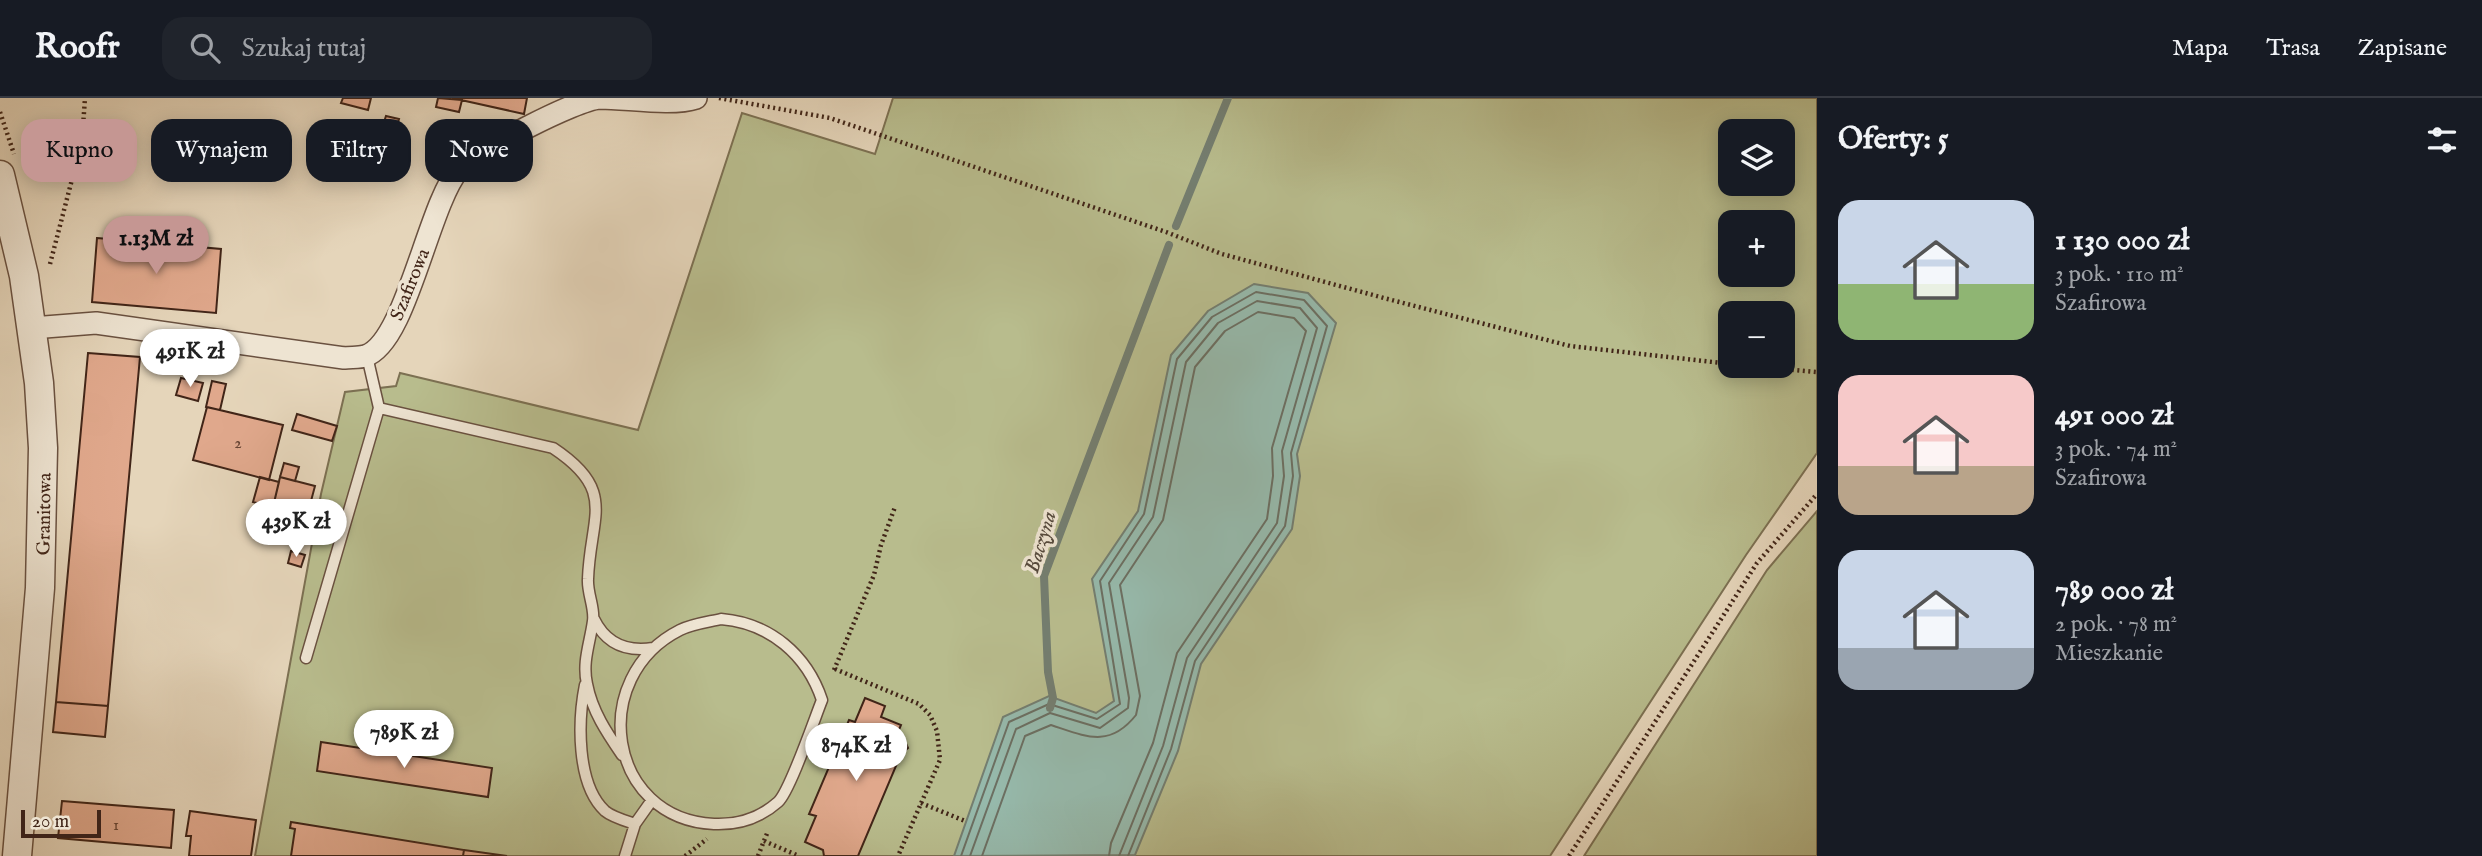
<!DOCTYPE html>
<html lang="pl">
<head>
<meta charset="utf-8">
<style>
	:root { --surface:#171b24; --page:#20242c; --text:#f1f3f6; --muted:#9ea1a6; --line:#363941; --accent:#c59692 }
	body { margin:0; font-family:"IM FELL English",serif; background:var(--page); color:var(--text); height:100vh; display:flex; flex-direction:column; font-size:26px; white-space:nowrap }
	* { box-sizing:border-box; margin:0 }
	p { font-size:23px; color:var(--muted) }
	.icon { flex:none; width:38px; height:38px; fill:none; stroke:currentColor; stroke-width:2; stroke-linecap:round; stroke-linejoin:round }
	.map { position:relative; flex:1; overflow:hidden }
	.side { display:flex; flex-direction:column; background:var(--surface); width:665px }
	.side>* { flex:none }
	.top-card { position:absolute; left:21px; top:21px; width:665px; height:63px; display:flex; gap:14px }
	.buttons { position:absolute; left:1718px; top:21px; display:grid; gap:14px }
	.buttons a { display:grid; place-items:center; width:77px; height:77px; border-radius:14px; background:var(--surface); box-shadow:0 4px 18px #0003; font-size:35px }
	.scale { position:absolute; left:21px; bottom:18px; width:80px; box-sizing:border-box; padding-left:7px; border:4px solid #412518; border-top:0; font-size:19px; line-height:24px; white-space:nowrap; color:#412518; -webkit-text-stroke:5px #eee4d2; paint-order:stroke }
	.price { position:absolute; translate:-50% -60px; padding:0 16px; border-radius:24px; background:#fff; color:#222; font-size:23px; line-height:46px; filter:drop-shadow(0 2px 4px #0008) }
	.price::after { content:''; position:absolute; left:50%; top:42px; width:21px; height:16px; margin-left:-10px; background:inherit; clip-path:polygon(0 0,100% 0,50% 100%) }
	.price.current { background:var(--accent); color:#111 }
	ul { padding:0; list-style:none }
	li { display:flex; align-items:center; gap:21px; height:175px; padding:0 21px }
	li span { display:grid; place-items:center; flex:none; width:196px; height:140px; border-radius:21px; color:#555 }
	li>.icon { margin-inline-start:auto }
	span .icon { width:84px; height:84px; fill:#fffc; stroke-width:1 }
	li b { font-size:30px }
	h2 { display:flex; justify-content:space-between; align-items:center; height:84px; padding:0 21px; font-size:30px }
	.tag { padding:0 24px; border-radius:21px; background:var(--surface); box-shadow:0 4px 18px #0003; font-size:24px; line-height:63px }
	.tag.current { background:var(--accent); color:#111 }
	header { display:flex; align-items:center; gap:42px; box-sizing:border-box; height:98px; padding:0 35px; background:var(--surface); border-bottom:2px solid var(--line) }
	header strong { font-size:33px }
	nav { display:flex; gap:38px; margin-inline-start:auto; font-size:24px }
	.search { width:490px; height:63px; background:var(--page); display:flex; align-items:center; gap:18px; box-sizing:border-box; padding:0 24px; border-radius:21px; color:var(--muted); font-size:26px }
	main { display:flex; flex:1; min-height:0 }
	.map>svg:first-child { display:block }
</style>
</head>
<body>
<header>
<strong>Roofr</strong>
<div class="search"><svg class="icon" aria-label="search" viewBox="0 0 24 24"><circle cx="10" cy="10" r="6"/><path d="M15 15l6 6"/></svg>Szukaj tutaj</div>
<nav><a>Mapa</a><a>Trasa</a><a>Zapisane</a></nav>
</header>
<main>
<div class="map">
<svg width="1817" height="758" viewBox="0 0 1817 758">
	<rect width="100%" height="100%" fill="#e5d5ba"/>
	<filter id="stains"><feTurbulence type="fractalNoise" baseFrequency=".00286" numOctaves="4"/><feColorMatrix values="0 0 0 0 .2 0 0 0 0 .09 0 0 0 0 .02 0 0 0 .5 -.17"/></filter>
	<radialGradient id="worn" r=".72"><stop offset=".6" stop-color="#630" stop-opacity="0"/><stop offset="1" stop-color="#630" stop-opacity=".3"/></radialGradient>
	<path fill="#b8bc8d" stroke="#7c7052" stroke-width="2" fill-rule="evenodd" d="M893 0H1817V355L1746 457 1550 758H255L321 396 345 294 396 288 400 275 638 332 742 15 875 56ZM1731 33H1783V86H1731ZM1731 124H1783V177H1731ZM1731 215H1783V268H1731Z
		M1817 413V758H1584L1767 472Z"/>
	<path fill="#96b9ab" stroke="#747e70" stroke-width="2" d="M1254 186 1308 195 1336 225 1297 356 1300 378 1292 431 1201 566 1178 653 1135 757 954 758 1003 619 1049 598 1096 615 1114 603 1092 481 1138 413 1171 257 1208 213Z"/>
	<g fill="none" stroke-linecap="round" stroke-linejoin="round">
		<path stroke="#6c6f62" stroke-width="2" d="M961 758 1009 624 1049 606 1097 621 1120 606 1100 483 1144 416 1177 261 1212 219 1256 194 1304 202 1327 228 1291 355 1293 378 1285 428 1195 563 1171 651 1128 758
			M970 758 1016 631 1050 615 1100 630 1128 610 1129 600 1109 485 1153 419 1186 264 1218 225 1257 203 1300 210 1317 230 1282 353 1284 378 1277 425 1187 560 1163 648 1119 758
			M982 758 1025 638 1051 627C1085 638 1109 651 1136 617L1140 598 1120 487 1163 422 1195 269 1225 233 1258 214 1294 220 1306 233 1272 350 1273 378 1267 421 1177 555 1153 645 1111 745 1109 758"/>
		<path stroke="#747e70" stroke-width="8" d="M1176 128 1228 0
			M1050 610 1053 600 1048 574 1044 478 1169 147"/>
	</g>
	<path fill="#e0a88c" stroke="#412518" stroke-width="2" d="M343 0H371L368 12 341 5Z
		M438 0 462 2 459 14 436 9Z
		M452 0H527L524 16Z
		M386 18 399 21 395 34 382 30Z
		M97 140 221 151 216 215 92 204Z
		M88 255 140 259 108 608 56 604Z
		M181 280 203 285 198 303 176 297Z
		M212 283 226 286 220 312 206 309Z
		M207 309 283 327 269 382 193 362Z
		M297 316 337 328 332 343 292 332Z
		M284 365 299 369 295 383 280 379Z
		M260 379 279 384 273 409 253 404Z
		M280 379 315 388 307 418 273 409Z
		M291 453 305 457 301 469 288 465Z
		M865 600 885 608 881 619 901 627 895 641H904L908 650 901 656 858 758H824L823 752 805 744 816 718 809 716 849 622 855 624Z
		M56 604 108 608 105 639 53 634Z
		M321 644 492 670 488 699 317 673Z
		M62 703 174 712 171 750 58 740Z
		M190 713 256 722 251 758H189L191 738H186Z
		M291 724 464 752 463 758H291L295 731 290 730Z
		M464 752 507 758H463Z"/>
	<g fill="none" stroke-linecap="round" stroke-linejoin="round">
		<defs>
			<path id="service" d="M367 258 379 310 553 350C618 393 590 418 588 481 587 495 595 510 593 523 590 545 582 564 587 586 592 613 607 635 622 657
				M594 521C606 546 627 554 653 550
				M721 521C770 525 807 557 822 602 814 622 790 693 778 704 760 720 737 727 714 726 607 721 587 579 680 532 692 526 708 524 721 521Z
				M306 560 379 310
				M585 587C578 622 576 686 605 713 612 719 626 723 635 726
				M625 758 635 726 652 702"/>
			<path id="minor" d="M32 230 96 225 344 260C351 259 359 260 365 258 406 246 428 107 459 71 475 54 577 1 600 0 627 0 672 8 696 0"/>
			<path id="tertiary" d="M0 77 24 178 39 285 43 350 40 490 17 758"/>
		</defs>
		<use href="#service" stroke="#6a5140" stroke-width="13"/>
		<use href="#minor" stroke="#6a5140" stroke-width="24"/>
		<use href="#tertiary" stroke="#6a5140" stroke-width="31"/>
		<path stroke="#412518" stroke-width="4.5" stroke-dasharray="2 3.5" stroke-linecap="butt" d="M719 0 830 20 1166 134 1222 156 1384 200 1570 248 1731 266
			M0 14 14 56
			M50 166 82 43 85 0
			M1748 268 1817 274
			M835 571 919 606 930 617 937 633 940 662 898 758
			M834 572 874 477 881 447 895 409
			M921 705 965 723
			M764 743 799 758
			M685 758 707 741
			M758 758 768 733
			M1569 758 1757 465 1817 396"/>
		<use href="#service" stroke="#eee4d2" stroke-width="10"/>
		<use href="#minor" stroke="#eee4d2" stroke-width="21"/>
		<use href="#tertiary" stroke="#eee4d2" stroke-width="28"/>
	</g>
	<g text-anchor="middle" stroke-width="7" stroke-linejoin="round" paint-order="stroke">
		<g font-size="16" fill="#694635">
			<text x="238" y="350">2</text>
			<text x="116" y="732">1</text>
		</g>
		<g font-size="19" fill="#412518" stroke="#eee4d2">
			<text transform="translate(409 186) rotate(-68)" y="7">Szafirowa</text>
			<text transform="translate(43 416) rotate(-89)" y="7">Granitowa</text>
		</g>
		<g font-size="21" font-style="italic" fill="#564a3d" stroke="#eee4d2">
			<text transform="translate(1040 444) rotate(-73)" y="7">Baczyna</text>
		</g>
	</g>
	<rect width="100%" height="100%" filter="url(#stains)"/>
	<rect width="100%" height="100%" fill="url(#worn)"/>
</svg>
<div class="buttons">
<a><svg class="icon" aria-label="layers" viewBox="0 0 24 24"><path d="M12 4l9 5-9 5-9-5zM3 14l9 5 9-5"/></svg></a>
<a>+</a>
<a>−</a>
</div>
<div class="scale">20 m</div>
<b class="price current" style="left:156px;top:178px">1.13M zł</b>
<b class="price" style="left:190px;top:291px">491K zł</b>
<b class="price" style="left:296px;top:461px">439K zł</b>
<b class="price" style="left:404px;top:672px">789K zł</b>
<b class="price" style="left:856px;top:685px">874K zł</b>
<div class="top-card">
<a class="tag current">Kupno</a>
<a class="tag">Wynajem</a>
<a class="tag">Filtry</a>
<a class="tag">Nowe</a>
</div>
</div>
<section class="side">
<h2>Oferty: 5<svg class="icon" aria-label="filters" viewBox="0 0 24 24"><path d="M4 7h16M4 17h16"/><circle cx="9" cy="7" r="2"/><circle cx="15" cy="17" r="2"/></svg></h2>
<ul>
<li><span style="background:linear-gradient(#c9d6e8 60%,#8fb573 0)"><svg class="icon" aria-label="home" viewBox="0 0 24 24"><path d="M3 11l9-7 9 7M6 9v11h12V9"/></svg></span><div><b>1 130 000 zł</b><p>3 pok. · 110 m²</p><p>Szafirowa</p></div></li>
<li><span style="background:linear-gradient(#f6c9c9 65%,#b9a48a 0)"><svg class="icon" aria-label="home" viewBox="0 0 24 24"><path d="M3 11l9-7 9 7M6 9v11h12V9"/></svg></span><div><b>491 000 zł</b><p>3 pok. · 74 m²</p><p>Szafirowa</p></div></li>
<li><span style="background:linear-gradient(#c9d6e8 70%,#9aa5b1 0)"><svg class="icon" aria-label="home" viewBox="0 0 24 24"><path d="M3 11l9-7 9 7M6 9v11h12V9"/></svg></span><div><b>789 000 zł</b><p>2 pok. · 78 m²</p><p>Mieszkanie</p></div></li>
</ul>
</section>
</main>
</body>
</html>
